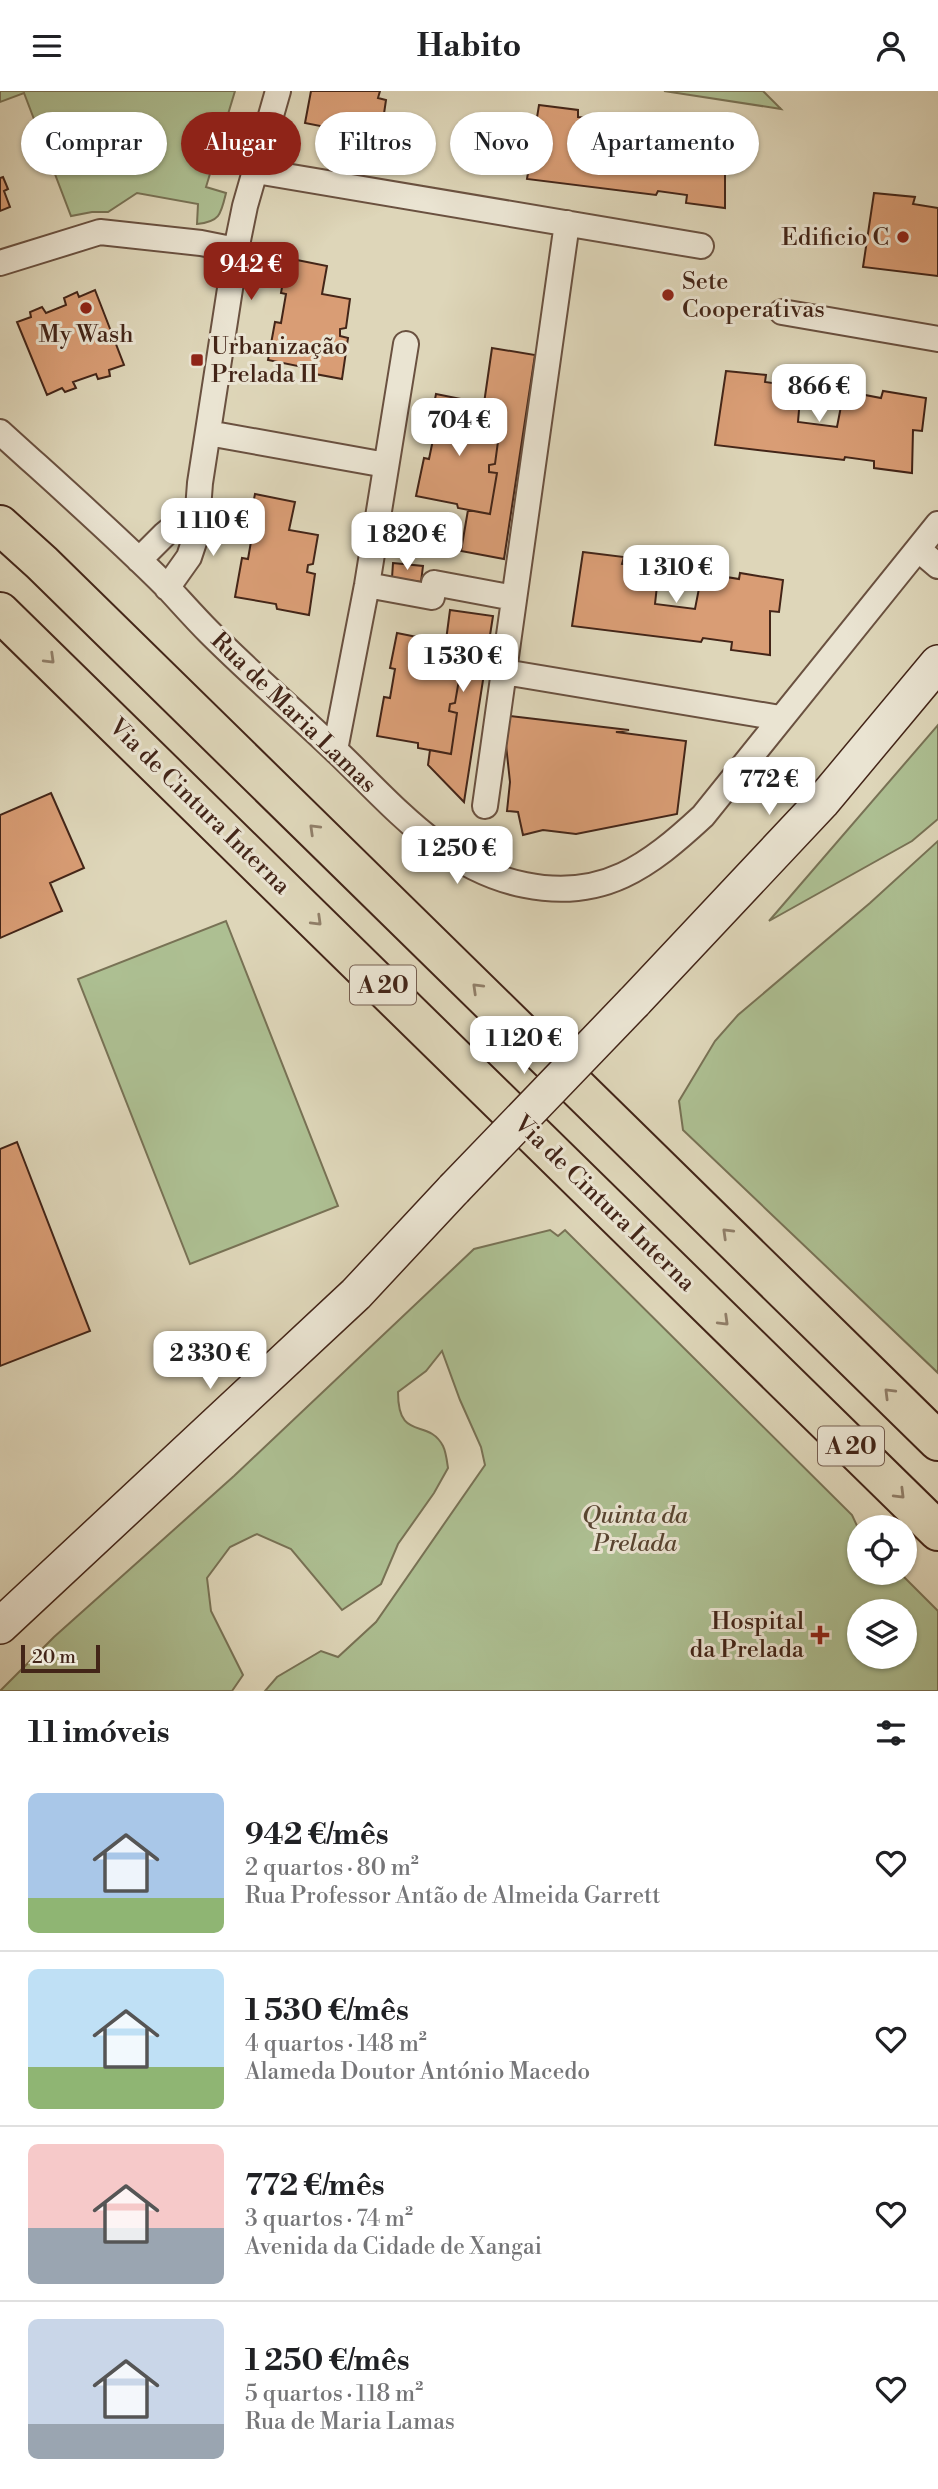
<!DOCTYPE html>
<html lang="pt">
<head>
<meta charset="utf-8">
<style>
	:root { --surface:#fff; --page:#f6f6f6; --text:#202124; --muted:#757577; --line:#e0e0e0; --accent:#8f2418 }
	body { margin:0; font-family:"Libre Bodoni",serif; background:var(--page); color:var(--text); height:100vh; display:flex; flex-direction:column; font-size:26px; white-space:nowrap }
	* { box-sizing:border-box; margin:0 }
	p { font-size:23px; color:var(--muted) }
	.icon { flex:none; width:38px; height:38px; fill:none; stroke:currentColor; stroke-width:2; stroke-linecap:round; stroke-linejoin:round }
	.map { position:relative; height:1600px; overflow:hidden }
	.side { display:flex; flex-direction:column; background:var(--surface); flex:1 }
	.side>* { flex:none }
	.guide { position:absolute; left:21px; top:21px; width:896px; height:63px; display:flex; gap:14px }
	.controls { position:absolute; left:847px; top:1424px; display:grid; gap:14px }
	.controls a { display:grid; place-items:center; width:70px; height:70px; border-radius:50%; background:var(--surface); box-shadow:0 2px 5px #0004; font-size:35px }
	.scale { position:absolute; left:21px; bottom:18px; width:79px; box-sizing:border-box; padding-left:7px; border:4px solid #432518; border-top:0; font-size:19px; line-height:24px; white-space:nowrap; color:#432518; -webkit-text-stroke:5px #eae4d2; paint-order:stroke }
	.price { position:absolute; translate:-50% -60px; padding:0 16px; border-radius:14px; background:#fff; color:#222; font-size:23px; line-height:46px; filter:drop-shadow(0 2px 4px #0008) }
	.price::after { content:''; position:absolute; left:50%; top:42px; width:21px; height:16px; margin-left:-10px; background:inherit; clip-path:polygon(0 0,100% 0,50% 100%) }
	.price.active { background:var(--accent); color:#fff }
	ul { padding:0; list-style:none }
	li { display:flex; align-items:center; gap:21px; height:175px; padding:0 28px }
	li+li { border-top:2px solid var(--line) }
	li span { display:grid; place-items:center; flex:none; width:196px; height:140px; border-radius:10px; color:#555 }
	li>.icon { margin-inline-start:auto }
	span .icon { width:84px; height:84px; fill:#fffc; stroke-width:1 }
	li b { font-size:30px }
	h2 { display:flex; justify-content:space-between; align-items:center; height:84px; padding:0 28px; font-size:30px }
	.tag { padding:0 24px; border-radius:32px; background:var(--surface); box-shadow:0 2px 5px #0004; font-size:24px; line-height:63px }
	.tag.active { background:var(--accent); color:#fff }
	header { display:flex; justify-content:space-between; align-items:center; height:91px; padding:0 28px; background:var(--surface); font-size:32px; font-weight:700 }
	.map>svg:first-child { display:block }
</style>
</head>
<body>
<header><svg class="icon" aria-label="menu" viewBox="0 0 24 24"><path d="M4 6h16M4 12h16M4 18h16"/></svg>Habito<svg class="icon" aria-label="person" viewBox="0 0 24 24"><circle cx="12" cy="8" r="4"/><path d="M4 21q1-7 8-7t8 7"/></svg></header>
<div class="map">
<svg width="938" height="1600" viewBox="0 0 938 1600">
	<rect width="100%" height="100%" fill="#ded6b9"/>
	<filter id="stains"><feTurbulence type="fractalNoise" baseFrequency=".00286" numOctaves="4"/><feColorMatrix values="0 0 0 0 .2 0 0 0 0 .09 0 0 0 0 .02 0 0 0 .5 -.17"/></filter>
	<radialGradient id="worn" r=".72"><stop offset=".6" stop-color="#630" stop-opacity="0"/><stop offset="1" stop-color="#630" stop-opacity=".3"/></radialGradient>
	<path fill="#adbf92" stroke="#787255" stroke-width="2" fill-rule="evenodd" d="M0 0H235L206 96 226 102C221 123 220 131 197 133L198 113 137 102 108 121H92L71 125 24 2 0 11Z
		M664 0H763L781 18Z
		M938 634V728L912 750 769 830Z
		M938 750V1282L683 1039 679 1010 715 950 738 924 870 812Z
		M226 830 338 1115 190 1173 78 888Z
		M550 1139 558 1145 565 1139 852 1424 859 1439V1482H900L938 1520V1600H265L277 1586 321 1560 338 1566 376 1531 485 1374 481 1356 460 1309 442 1260 426 1280 398 1301C398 1352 428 1326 443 1355 446 1361 447 1370 448 1377L434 1402 398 1453 381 1493 342 1519 291 1458 257 1443 230 1456 207 1487 211 1520 243 1584 232 1600H0L54 1546 234 1385 474 1158ZM859 1521H905V1566H859Z"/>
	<path fill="#d99d75" stroke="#432518" stroke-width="2" d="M311 0H380L378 7 386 9 380 50 347 44 346 40 305 32Z
		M539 14 578 19V26L614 30 610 66 650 71 657 35 694 41 695 35 738 42 735 74H725V117L686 112 687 104 658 100 656 104 527 88Z
		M3 86 8 98 4 100 10 116 0 120V87Z
		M874 102 915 106 913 113 938 117V185L863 176Z
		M287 167 327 175 322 203 350 208 346 237 340 238V245L348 247 342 288 310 282 308 277 268 269 275 231 281 232 286 203 281 202Z
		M95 199 124 274 109 279 110 285 98 288 96 283 73 291 76 297 65 301 62 297 47 304 17 231 31 226 30 221 42 216 46 222 66 214 64 207 77 201 79 206Z
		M492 257 535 264 504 468 461 460 468 419 490 423 497 382 489 381V374L495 373 499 343 480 340Z
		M726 280 766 284 765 291 801 296 798 331 837 336 844 300 881 307 883 300 926 307 922 340 913 339 912 382 874 377V370L845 366 844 369 715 354Z
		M436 303 476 311 471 338 499 343 495 373 489 374V381L497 382 490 423 458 417 457 413 416 405 424 367 429 368 435 339 429 338Z
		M255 403 295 411 289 439 318 444 313 473 308 474 307 481 315 483 309 524 277 518 276 513 235 506 242 467 248 468 253 439 248 438Z
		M583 461 624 466 622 473 659 477 655 513 695 518 702 482 739 488 740 482 783 489 779 521 770 520V564L731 559 732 551 703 547 701 551 572 535Z
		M393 472 423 475 421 491 392 487Z
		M450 519 493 525 464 711 428 674 430 659 451 663 457 622 449 620 450 613 455 612 460 583 442 580Z
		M397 542 437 550 431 577 460 583 455 612 450 613 449 620 457 622 451 663 418 657V652L377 645 384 606 390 607 395 578 390 577Z
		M510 625 629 639 616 641 686 650 677 723 576 743 543 739 523 744 518 721 507 720 510 691 506 654Z
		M51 702 84 777 50 792 62 820 0 847V724Z
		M17 1051 90 1240 0 1275V1058Z"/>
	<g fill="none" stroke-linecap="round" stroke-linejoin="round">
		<defs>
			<path id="street" d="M256 80 701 155
				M0 172 100 141 201 152 236 159
				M782 221 938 248
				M0 341C56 392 113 442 167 496 181 511 195 527 210 542 250 582 293 619 334 658 391 712 443 778 525 794 603 810 649 775 703 725L938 433
				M208 342 386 374
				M918 458 938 475
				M139 469 165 443 197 417
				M367 494 432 506 434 492 514 507
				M167 497 189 466 196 445 200 392 236 159 245 115 278 0
				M504 581 780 627
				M335 659 367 494 406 253
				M485 715 567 132"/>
			<path id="secondary" d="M634 911 822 711 938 572
				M0 1535 356 1203 454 1098"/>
			<path id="highway" d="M0 434 42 472 938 1350
				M0 521 938 1440"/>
		</defs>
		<use href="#street" stroke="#6a5140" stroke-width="28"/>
		<use href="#secondary" stroke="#432518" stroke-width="38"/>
		<use href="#highway" stroke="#432518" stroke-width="42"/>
		<use href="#street" stroke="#eae4d2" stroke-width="24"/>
		<use href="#secondary" stroke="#eae4d2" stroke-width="35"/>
		<use href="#highway" stroke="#ded6b9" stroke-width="38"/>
		<defs>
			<path id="secondary-bridge" d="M454 1098 634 911"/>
		</defs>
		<use href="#secondary-bridge" stroke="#432518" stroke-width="38" stroke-linecap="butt"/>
		<use href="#secondary-bridge" stroke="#eae4d2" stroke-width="35"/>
	</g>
	<defs><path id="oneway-chevron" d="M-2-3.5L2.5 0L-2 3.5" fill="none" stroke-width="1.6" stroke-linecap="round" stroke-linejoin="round" transform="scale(1.75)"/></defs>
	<g stroke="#907e68">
		<use href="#oneway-chevron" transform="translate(50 568) rotate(44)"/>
		<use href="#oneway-chevron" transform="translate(314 738) rotate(-136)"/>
		<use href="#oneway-chevron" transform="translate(317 830) rotate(44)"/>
		<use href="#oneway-chevron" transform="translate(477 897) rotate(-136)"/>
		<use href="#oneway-chevron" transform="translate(727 1142) rotate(-136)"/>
		<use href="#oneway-chevron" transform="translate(724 1230) rotate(44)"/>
		<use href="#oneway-chevron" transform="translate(889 1302) rotate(-135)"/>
		<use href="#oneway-chevron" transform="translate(900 1403) rotate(45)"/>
	</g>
	<g fill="#8f2418" stroke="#eae4d2" stroke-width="2.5">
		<circle cx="903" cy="146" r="7"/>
		<circle cx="668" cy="204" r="7"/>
		<circle cx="86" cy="217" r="7"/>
		<rect x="190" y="262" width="14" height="14" rx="3.5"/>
		<path d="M816.5 1533.5h7v7h7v7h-7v7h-7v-7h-7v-7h7z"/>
	</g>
	<g text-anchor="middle" stroke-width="6" stroke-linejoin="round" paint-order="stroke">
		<g fill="#eae4d2" stroke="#755e50" stroke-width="2">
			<rect x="350" y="874.5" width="66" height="39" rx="5"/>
			<rect x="818" y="1335.5" width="66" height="39" rx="5"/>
		</g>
		<g font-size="23" font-weight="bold" fill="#432518">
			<text x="383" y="902">A 20</text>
			<text x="851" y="1363">A 20</text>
		</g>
		<g font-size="24" fill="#432518" stroke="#eae4d2" text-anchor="end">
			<text x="889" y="154">Edificio C</text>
			<text x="682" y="198" text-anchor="start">Sete<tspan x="682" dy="28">Cooperativas</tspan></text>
			<text x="86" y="251" text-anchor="middle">My Wash</text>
			<text x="211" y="263" text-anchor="start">Urbanização<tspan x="211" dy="28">Prelada II</tspan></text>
			<text x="804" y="1538">Hospital<tspan x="804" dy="28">da Prelada</tspan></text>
		</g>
		<g font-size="24" fill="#432518" stroke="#eae4d2">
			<text transform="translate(294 621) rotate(44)" y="8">Rua de Maria Lamas</text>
			<text transform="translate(200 715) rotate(44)" y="8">Via de Cintura Interna</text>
			<text transform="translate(605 1112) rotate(44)" y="8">Via de Cintura Interna</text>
		</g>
		<g font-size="24" font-style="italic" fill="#584430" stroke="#eae4d2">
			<text x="635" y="1432">Quinta da<tspan x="635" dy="28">Prelada</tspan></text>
		</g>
	</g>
	<rect width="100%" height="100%" filter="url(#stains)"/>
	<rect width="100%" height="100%" fill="url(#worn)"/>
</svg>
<div class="controls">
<a><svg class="icon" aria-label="locate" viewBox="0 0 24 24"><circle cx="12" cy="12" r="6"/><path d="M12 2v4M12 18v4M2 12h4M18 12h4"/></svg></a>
<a><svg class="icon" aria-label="layers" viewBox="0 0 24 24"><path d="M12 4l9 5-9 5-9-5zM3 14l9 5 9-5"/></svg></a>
</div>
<div class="scale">20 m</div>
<b class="price active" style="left:251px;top:211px">942 €</b>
<b class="price" style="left:819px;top:333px">866 €</b>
<b class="price" style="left:459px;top:367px">704 €</b>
<b class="price" style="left:213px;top:467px">1 110 €</b>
<b class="price" style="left:407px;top:481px">1 820 €</b>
<b class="price" style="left:676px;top:514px">1 310 €</b>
<b class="price" style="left:463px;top:603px">1 530 €</b>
<b class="price" style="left:769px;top:726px">772 €</b>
<b class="price" style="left:457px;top:795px">1 250 €</b>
<b class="price" style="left:524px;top:985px">1 120 €</b>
<b class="price" style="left:210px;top:1300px">2 330 €</b>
<div class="guide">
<a class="tag">Comprar</a>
<a class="tag active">Alugar</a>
<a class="tag">Filtros</a>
<a class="tag">Novo</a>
<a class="tag">Apartamento</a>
</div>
</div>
<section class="side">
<h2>11 imóveis<svg class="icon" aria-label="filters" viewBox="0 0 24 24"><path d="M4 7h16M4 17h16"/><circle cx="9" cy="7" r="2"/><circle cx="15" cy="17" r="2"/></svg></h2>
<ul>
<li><span style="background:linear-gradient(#a9c7e8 75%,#8fb573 0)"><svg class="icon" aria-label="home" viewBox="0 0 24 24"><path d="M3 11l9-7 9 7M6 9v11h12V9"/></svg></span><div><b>942 €/mês</b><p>2 quartos · 80 m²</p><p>Rua Professor Antão de Almeida Garrett</p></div><svg class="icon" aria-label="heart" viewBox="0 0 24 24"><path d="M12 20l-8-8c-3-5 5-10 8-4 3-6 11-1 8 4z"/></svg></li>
<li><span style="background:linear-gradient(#bfe0f5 70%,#8fb573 0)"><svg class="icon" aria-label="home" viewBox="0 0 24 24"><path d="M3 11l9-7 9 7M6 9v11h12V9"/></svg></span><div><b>1 530 €/mês</b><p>4 quartos · 148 m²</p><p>Alameda Doutor António Macedo</p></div><svg class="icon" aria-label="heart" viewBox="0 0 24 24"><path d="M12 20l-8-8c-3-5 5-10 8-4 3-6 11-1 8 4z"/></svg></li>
<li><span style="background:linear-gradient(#f6c9c9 60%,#9aa5b1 0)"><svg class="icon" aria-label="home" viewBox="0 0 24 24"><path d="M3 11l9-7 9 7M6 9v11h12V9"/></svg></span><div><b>772 €/mês</b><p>3 quartos · 74 m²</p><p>Avenida da Cidade de Xangai</p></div><svg class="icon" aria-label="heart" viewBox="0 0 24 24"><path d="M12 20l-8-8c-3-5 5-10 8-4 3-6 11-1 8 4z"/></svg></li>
<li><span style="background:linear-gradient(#c9d6e8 75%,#9aa5b1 0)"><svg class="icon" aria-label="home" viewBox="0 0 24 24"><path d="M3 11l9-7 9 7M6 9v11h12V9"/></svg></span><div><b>1 250 €/mês</b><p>5 quartos · 118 m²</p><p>Rua de Maria Lamas</p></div><svg class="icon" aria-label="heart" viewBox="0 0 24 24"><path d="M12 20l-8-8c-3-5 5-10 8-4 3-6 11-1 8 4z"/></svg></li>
</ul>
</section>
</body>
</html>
